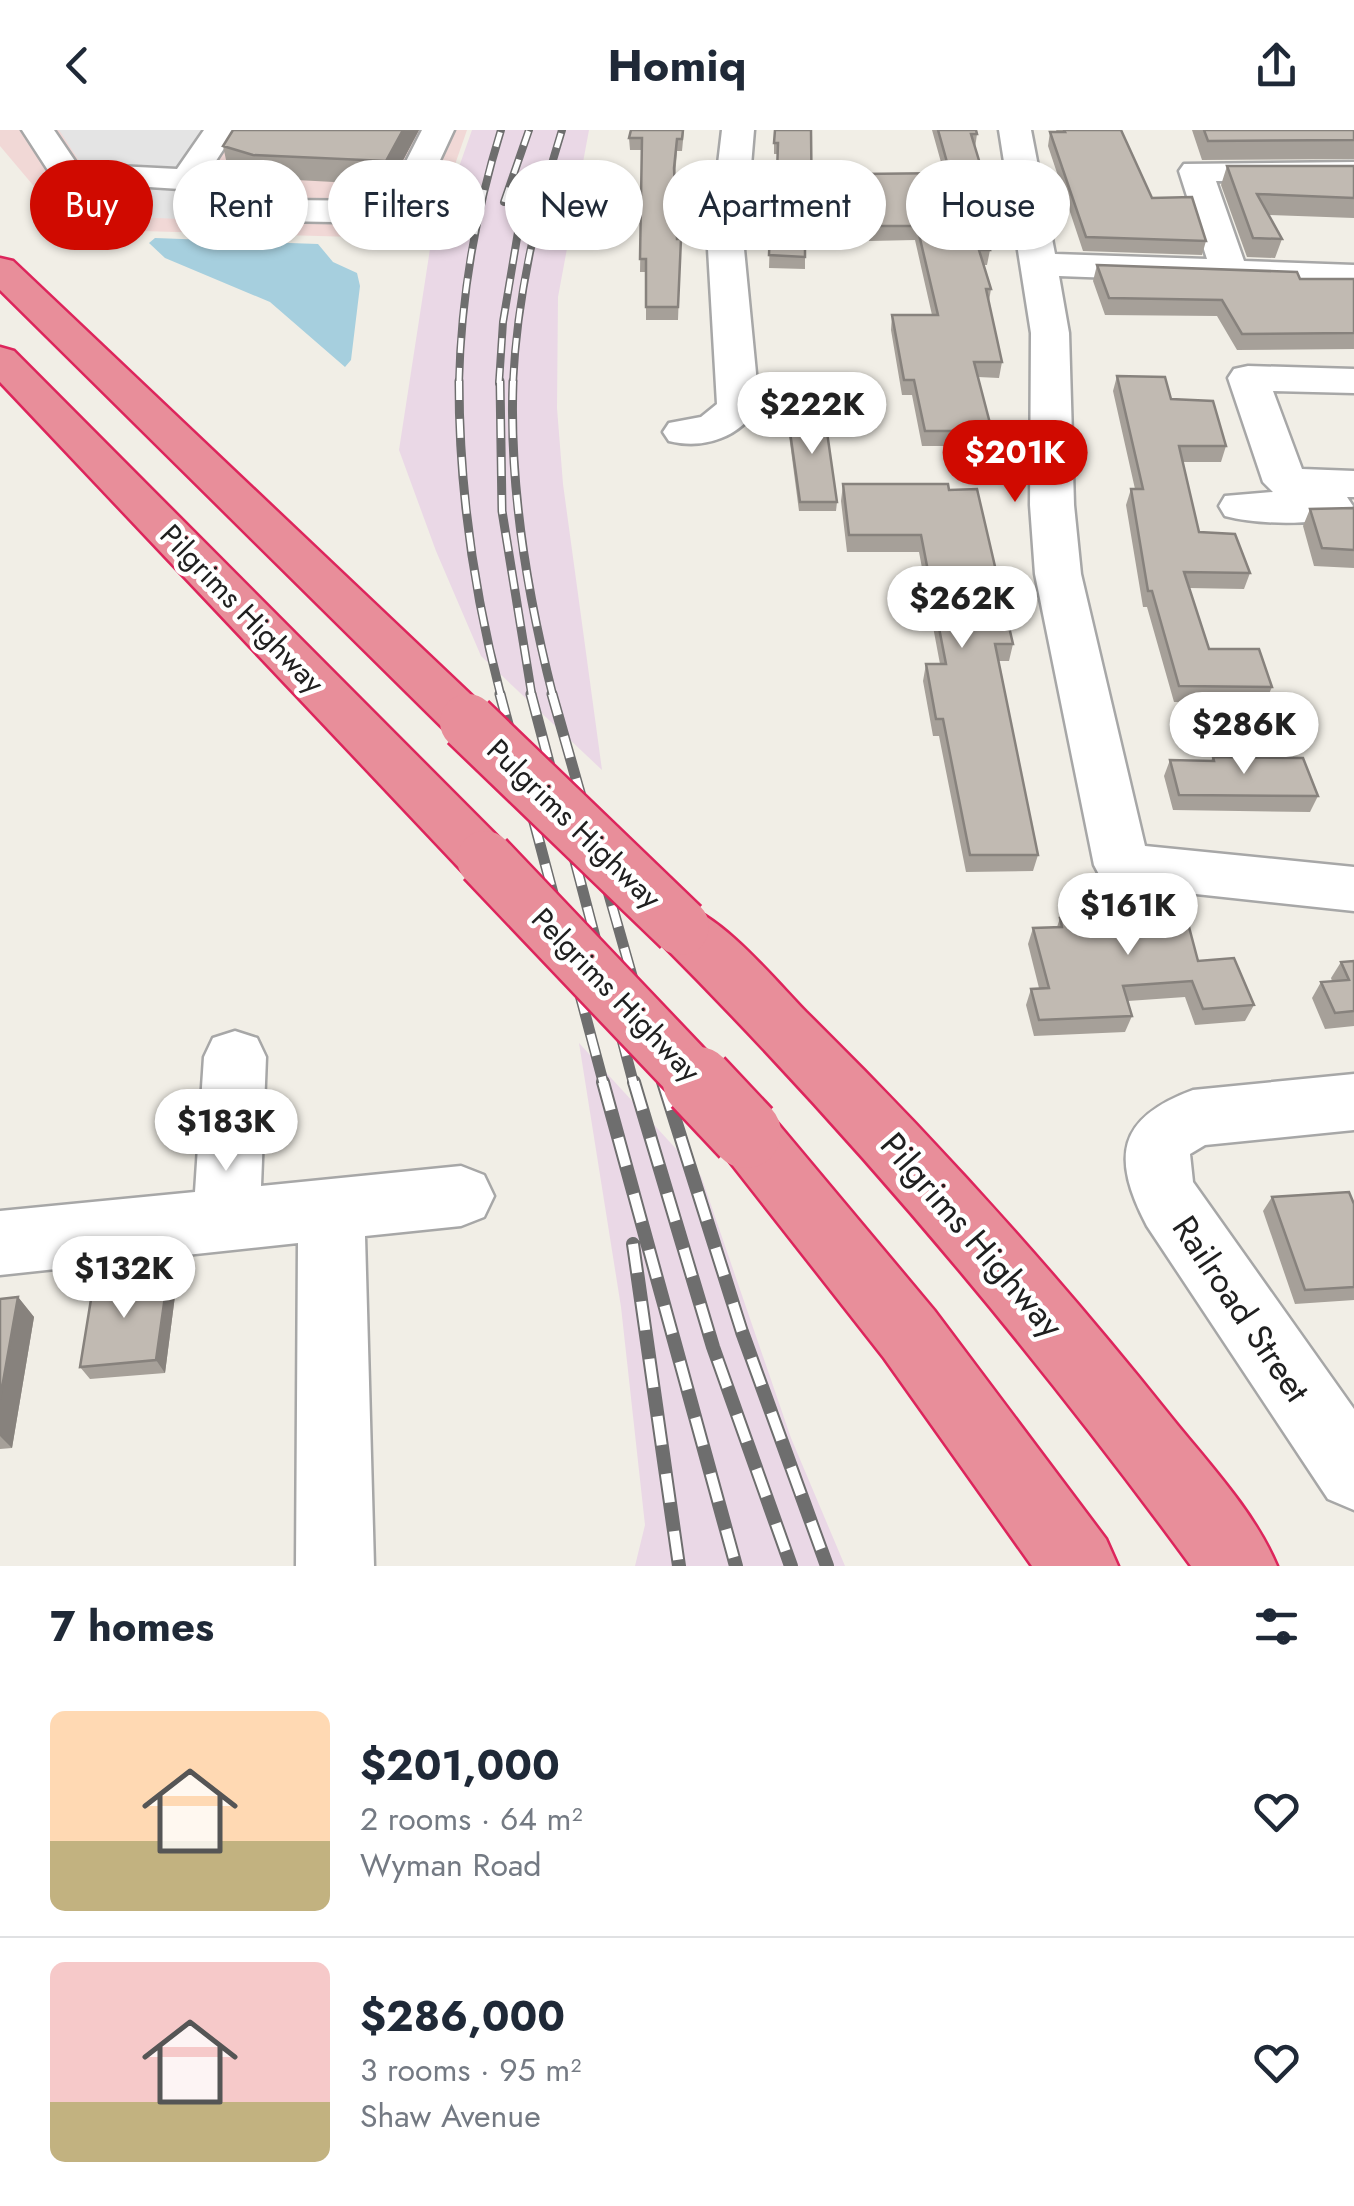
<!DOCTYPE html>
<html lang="en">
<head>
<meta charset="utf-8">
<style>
	:root { --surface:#fff; --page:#f2f2f3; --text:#1f2937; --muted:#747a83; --line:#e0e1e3; --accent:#d00a00 }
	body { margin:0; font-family:Jost,sans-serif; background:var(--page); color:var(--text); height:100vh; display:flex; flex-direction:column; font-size:38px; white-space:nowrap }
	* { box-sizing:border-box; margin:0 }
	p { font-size:32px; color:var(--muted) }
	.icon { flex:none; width:55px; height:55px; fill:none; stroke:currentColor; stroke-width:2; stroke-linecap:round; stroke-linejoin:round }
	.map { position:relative; height:1436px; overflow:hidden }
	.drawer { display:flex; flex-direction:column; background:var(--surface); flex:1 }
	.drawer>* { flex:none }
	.banner { position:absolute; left:30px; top:30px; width:1295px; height:90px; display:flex; gap:20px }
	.price { position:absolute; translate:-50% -85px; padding:0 22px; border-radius:35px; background:#fff; color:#222; font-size:32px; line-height:65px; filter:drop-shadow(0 2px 5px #0008) }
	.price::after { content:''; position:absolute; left:50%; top:60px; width:30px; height:22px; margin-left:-15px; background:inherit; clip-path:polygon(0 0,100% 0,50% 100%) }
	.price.selected { background:var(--accent); color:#fff }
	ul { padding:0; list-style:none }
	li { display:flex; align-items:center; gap:30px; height:250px; padding:0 50px }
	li+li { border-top:2px solid var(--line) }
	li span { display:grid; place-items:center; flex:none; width:280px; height:200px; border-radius:15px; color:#555 }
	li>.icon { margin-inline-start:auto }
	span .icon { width:120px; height:120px; fill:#fffc; stroke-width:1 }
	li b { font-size:42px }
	h2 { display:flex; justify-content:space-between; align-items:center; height:120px; padding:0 50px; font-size:42px }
	.chip { padding:0 35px; border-radius:45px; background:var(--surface); box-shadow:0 2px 8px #0004; font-size:35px; line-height:90px }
	.chip.selected { background:var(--accent); color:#fff }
	header { display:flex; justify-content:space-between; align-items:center; height:130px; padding:0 50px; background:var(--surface); font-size:45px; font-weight:700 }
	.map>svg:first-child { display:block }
</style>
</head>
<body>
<header><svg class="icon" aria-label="back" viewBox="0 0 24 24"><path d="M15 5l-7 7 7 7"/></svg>Homiq<svg class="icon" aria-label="share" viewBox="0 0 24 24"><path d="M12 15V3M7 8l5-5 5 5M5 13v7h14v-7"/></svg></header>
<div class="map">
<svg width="1354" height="1436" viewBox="0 0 1354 1436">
	<rect width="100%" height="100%" fill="#f1eee6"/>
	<path fill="#f1d8d6" d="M0 0H467L429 109 70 99 0 16Z"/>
	<path fill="#ead8e6" d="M472 0H589L558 167 557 278 563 354 602 640 481 526 436 421 399 320 430 119Z
		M579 913 701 1046 791 1308 845 1436H635L645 1395 621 1177Z"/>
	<path fill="#e4e4e4" d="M59 0H206L178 44 224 47 239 80 230 91 84 85 103 56 83 37Z"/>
	<path fill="#a6cfde" d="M155 108 318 114 333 132 357 143 360 156 351 230 345 237 270 172 165 128 149 113Z"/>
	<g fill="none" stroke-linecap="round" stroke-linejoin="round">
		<defs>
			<path id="minor" d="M22 0H54L77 34 177 39 204 0H236L210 40 250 47 283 70 386 71 422 0H454L415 84 390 93 277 91 259 85 227 62 55 51Z
				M722 0H754L744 119 759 274C742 307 704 320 669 311L663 302 669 293 701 287 717 274 708 119Z
				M999 0H1031L1055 124 1207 129 1179 41 1184 34 1354 32V52L1216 51 1244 131 1354 135V157L1059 146 1069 203 1074 375 1081 444 1145 716 1354 737V781L1122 756 1102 750 1094 735 1035 444 1030 375 1031 203Z
				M1248 236 1354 239V263L1273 261 1302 339 1354 341V367H1347L1353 376 1347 386C1312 395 1260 395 1225 386L1219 376 1225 366 1273 362 1263 352 1228 248 1234 239Z
				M235 901 257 908 266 927 261 1056 461 1036 484 1045 494 1066 484 1087 461 1096 365 1106 374 1436H296L298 1113 0 1145V1081L195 1062 204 927 213 908Z
				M1354 944V1000L1205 1015 1190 1024 1193 1052 1354 1279V1380L1328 1369 1147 1096C1111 1027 1117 988 1193 960Z"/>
			<path id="highway" d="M0 128 13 131 486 579 494 592 486 605 468 610 450 605 0 160Z
				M0 217 14 221 505 714 513 729 505 744 485 750 465 744 0 252Z
				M681 774C724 788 773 848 806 882 934 1008 1055 1142 1167 1282 1205 1330 1253 1379 1277 1436H1191C1029 1215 854 1007 661 813L652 797 661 781Z
				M746 975 769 983 934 1180 1106 1409 1118 1436H1032L884 1228 723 1023 714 1003 723 983Z"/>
		</defs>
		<use href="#minor" stroke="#a7a7a7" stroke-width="5"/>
		<use href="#highway" stroke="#dd255c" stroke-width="5"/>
		<use href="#minor" fill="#fff" fill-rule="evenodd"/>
		<use href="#highway" fill="#e88e9a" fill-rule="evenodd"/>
		<defs>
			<path id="rail-far3" d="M504 72 529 0
				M459 253C461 165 475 84 501 0
				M499 253 503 192 519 96
				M513 253C517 166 536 83 562 0"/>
			<path id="rail-far2" d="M459 251C459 356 474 464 501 566
				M500 251 502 381 532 566
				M513 251C509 357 527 464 553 566"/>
			<path id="rail-far1" d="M500 564 604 955
				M531 564 634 955
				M552 564 663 955"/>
			<path id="rail" d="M603 952 736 1436
				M634 952 713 1217 791 1436
				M663 952 742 1202 827 1436
				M633 1114 679 1436"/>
		</defs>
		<use href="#rail-far3" stroke="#6e6e6e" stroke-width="8"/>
		<use href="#rail-far2" stroke="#6e6e6e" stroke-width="9"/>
		<use href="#rail-far1" stroke="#6e6e6e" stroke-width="11"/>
		<use href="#rail" stroke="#6e6e6e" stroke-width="14"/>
		<use href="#rail-far3" stroke="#fff" stroke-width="5" stroke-dasharray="15" stroke-linecap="butt"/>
		<use href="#rail-far2" stroke="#fff" stroke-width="6" stroke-dasharray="19" stroke-linecap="butt"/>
		<use href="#rail-far1" stroke="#fff" stroke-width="8" stroke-dasharray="22" stroke-linecap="butt"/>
		<use href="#rail" stroke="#fff" stroke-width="10" stroke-dasharray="29" stroke-linecap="butt"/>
		<defs>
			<path id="highway-bridge-far1" d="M468 592 681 797
				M485 729 700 955"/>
			<path id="highway-bridge" d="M698 952 746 1003"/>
		</defs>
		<use href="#highway-bridge-far1" stroke="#dd255c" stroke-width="61" stroke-linecap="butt"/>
		<use href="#highway-bridge" stroke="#dd255c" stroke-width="75" stroke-linecap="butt"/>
		<use href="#highway-bridge-far1" stroke="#e88e9a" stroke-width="56"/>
		<use href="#highway-bridge" stroke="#e88e9a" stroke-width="70"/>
	</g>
	<path fill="#a6a099" d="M233 0H419L390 55 259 48 228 39 223 16Z
		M684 0 682 21H677L675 48 677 109H681L678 190H646V142H640L642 20H630L629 8Z
		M774 0 812 89 811 101H805V139L769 138 771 74H776L777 24H774Z
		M932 0H976L977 4 975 18 988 60 985 75H976L990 120 987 135H984L991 159 989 171 1002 232 999 248 978 247 992 301 989 316H922L912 265H902L891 200 892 185H932L915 110 869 111 858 58 860 44 944 43Z
		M1056 0H1121L1152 68 1206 111 1202 125 1083 121 1048 16 1050 2H1057Z
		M1192 0H1354V29L1202 30Z
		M1227 36H1354V88L1268 85 1282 109 1275 128 1247 127 1221 55Z
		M1097 135 1300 149H1354V219L1237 220 1217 186 1105 185 1093 151Z
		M1117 246 1171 269 1226 316 1221 332H1183L1199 402 1250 443 1244 459 1189 458 1209 519 1272 557 1265 573 1174 572 1147 477H1143L1126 375 1131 359H1135L1113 261Z
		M787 281 837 372 836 381H799L787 290Z
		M843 354 949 360 1013 514 1009 531H998L1038 725 1033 741 966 742 939 606H933L923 551 926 534H940L919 422H847L841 371Z
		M1354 378V438L1314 436 1303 396 1310 379Z
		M1213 627 1318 666 1310 682 1173 680 1164 646 1170 630 1211 631Z
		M1111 752 1170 762 1198 831 1254 875 1245 891 1195 895 1185 867 1128 871 1132 886 1125 902 1034 906 1026 875 1031 859 1039 858 1028 814 1033 798 1057 797 1060 788 1109 786 1105 769Z
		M1354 831V896L1325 899 1312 868 1321 852 1332 851 1331 848 1341 832Z
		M1272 1067 1354 1074V1170L1295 1174 1263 1081Z
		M168 1145 176 1158 165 1243 90 1249 80 1237Z
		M18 1167 34 1187 12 1318 0 1319V1169Z"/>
	<path fill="#87827d" d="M403 0H419L390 55 386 31Z
		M168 1145 176 1158 165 1243 156 1230Z
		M18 1167 34 1187 12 1318 0 1306V1269Z"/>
	<path fill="#c1bab2" stroke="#87827d" stroke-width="2.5" d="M233 0H403L386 31 253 25 223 16Z
		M631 0H683L682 9H677L674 38 677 109H681L678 177H646V129H640L642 8H629Z
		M775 0H811L812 89H805V127L769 125 771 74H776L778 13H774Z
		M938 0H976L977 4H971L988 60 972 61 990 120H979L991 159H986L1002 232H974L992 301H925L914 250H904L892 185H938L917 96H870L860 44 950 43Z
		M1064 0H1121L1152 68 1192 67 1206 111 1086 107 1050 2H1065Z
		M1204 0H1354V10L1208 11Z
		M1227 36H1354V68L1257 64 1282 109 1253 108Z
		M1097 135 1297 142 1300 149H1354V203L1242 204 1222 170 1109 168Z
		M1117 246 1165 247 1171 269 1213 271 1226 316H1179L1199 402 1235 404 1250 443 1184 442 1209 519H1259L1272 557 1179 556 1152 461H1148L1131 359H1143Z
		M787 281H824L837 372H800Z
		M843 354H948L949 360 977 359 1013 514H995L1038 725H970L943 589H936L926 534H946L921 405H849Z
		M1354 378V420L1322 418 1310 379Z
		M1213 627 1303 628 1318 666 1179 665 1170 630 1214 631Z
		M1111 752 1167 753 1170 762 1180 763 1198 831 1234 828 1254 875 1203 879 1192 851 1123 856 1132 886 1039 890 1031 859 1049 858 1033 798 1062 797 1060 788 1119 786Z
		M1354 831V881L1335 883 1321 852 1349 850 1341 832Z
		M1349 1062 1354 1074V1157L1305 1160 1272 1067Z
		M168 1145 156 1230 80 1237 94 1151Z
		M18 1167 0 1269V1169Z"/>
	<g text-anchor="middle" stroke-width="9" stroke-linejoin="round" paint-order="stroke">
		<g font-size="30" fill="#202020" stroke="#fff">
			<text transform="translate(242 479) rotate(46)" y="10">Pilgrims Highway</text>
			<text transform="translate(574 694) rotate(44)" y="10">Pulgrims Highway</text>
			<text transform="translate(616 865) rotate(46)" y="10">Pelgrims Highway</text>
		</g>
		<g font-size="35" fill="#202020" stroke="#fff">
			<text transform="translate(972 1105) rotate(49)" y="12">Pilgrims Highway</text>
			<text transform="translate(1241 1179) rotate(56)" y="12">Railroad Street</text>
		</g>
	</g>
</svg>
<b class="price" style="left:812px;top:327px">$222K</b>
<b class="price selected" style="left:1015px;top:375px">$201K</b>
<b class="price" style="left:962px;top:521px">$262K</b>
<b class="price" style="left:1244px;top:647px">$286K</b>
<b class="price" style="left:1128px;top:828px">$161K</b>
<b class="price" style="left:226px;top:1044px">$183K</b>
<b class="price" style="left:124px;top:1191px">$132K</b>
<div class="banner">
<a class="chip selected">Buy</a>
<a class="chip">Rent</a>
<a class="chip">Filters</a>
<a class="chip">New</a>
<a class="chip">Apartment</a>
<a class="chip">House</a>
</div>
</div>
<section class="drawer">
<h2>7 homes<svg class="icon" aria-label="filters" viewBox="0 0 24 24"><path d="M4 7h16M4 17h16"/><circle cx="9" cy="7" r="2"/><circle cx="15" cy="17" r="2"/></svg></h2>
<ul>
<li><span style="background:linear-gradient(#ffd9b3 65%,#c2b280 0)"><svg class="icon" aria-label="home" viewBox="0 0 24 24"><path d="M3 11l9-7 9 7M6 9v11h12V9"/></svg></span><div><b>$201,000</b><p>2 rooms · 64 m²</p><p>Wyman Road</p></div><svg class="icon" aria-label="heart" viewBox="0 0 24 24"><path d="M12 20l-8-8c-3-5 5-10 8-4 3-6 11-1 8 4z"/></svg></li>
<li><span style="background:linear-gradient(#f6c9c9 70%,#c2b280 0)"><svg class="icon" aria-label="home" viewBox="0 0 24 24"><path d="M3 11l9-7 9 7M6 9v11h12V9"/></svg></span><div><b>$286,000</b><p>3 rooms · 95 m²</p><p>Shaw Avenue</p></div><svg class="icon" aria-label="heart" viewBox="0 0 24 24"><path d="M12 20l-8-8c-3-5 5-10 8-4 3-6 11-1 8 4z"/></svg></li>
</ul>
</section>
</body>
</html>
